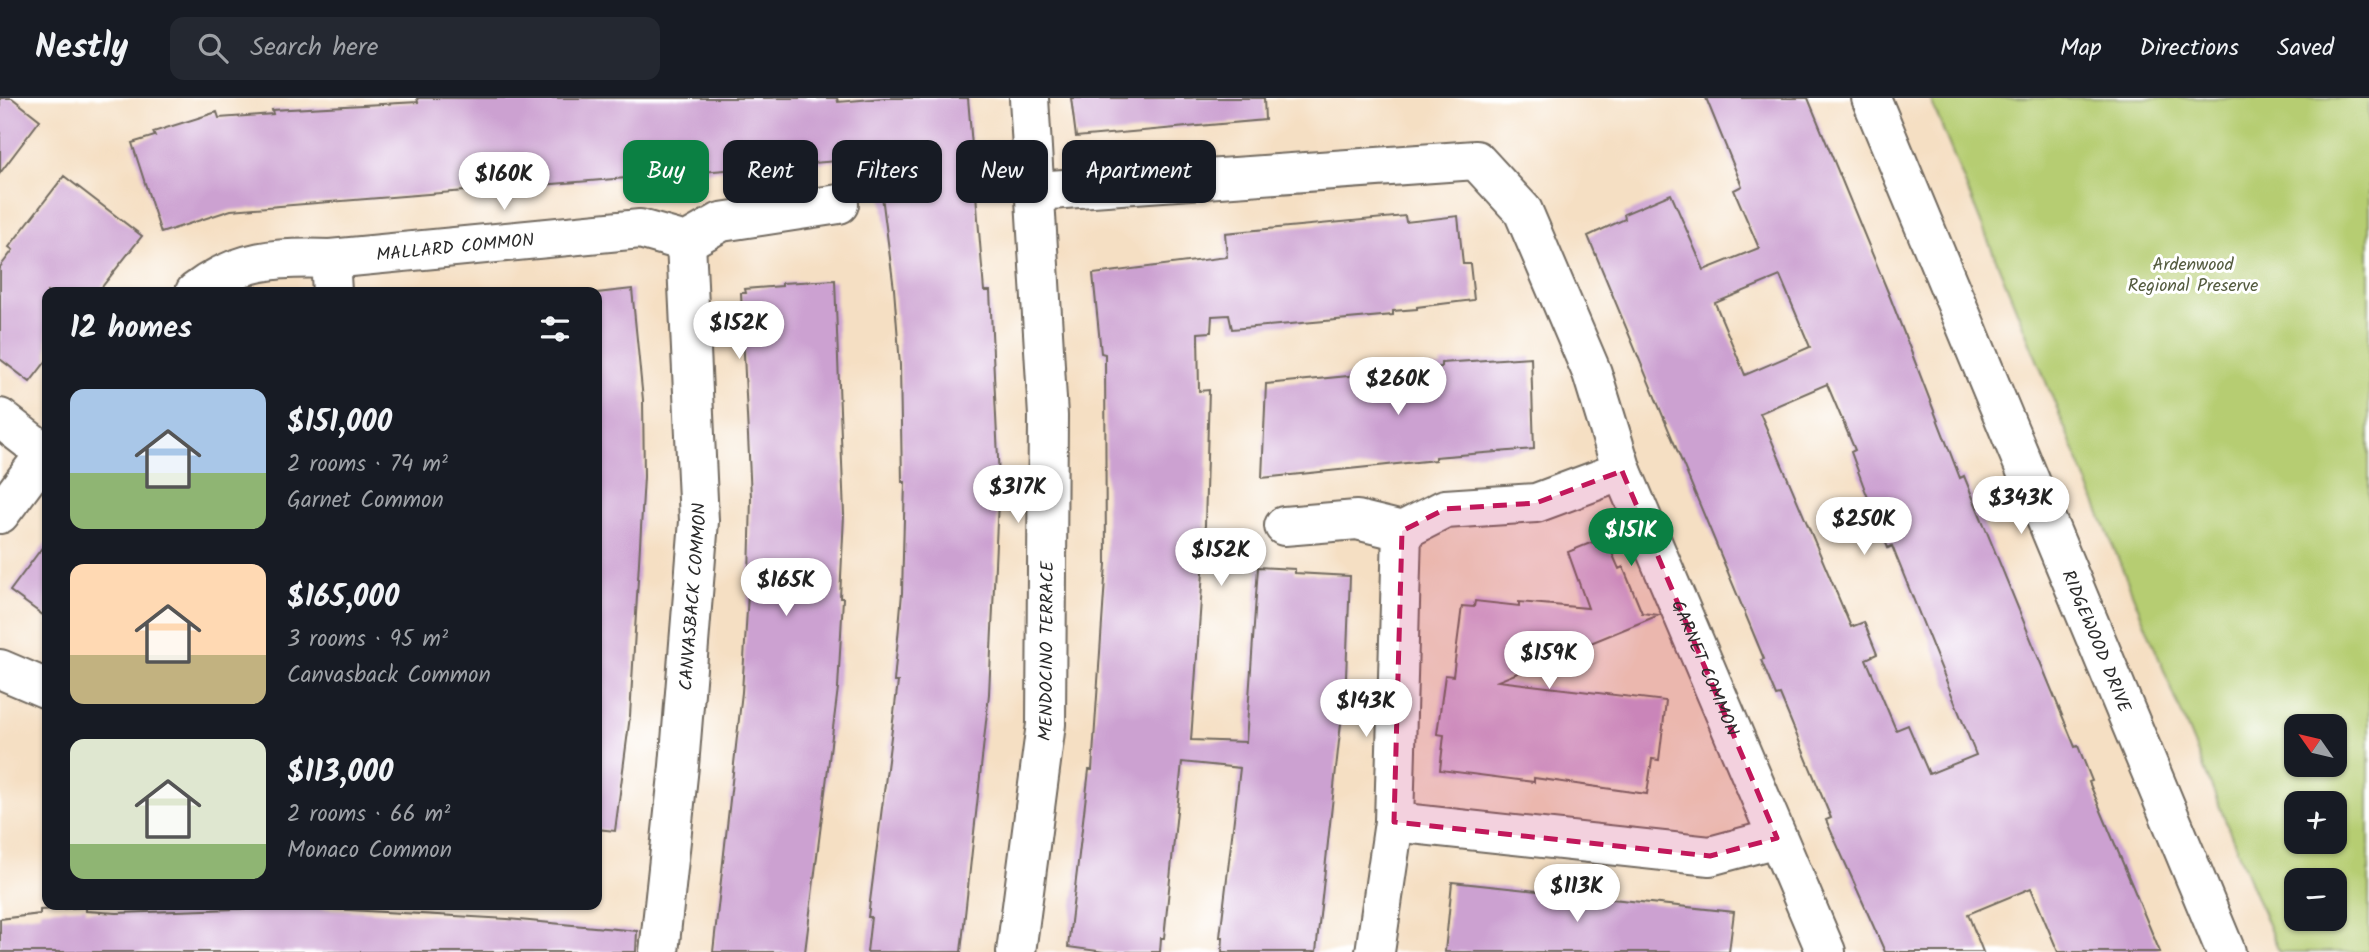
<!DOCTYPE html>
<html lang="en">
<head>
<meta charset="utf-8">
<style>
	:root { --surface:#171b24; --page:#242831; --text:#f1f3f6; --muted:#9ea1a6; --line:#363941; --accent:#0b8043 }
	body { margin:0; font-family:Kalam,sans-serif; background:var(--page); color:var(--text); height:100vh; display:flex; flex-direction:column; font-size:26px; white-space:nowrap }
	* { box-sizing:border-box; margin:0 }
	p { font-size:23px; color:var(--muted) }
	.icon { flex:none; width:38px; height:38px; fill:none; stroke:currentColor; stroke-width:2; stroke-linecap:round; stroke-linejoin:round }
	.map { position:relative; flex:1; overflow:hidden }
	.panel { position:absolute; left:42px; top:189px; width:560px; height:623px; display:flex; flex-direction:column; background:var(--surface); border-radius:14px; box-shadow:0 2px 5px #0004 }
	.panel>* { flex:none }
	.top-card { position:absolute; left:623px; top:42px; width:665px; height:63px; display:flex; gap:14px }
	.needle { width:46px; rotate:304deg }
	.fabs { position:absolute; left:2284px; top:616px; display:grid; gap:14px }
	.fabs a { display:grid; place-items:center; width:63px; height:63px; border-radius:14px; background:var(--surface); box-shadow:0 2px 5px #0004; font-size:35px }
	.price { position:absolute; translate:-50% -60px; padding:0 16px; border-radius:24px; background:#fff; color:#222; font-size:23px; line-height:46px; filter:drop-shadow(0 2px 4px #0008) }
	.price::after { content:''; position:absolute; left:50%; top:42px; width:21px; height:16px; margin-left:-10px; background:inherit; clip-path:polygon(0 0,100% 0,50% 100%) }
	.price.on { background:var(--accent); color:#fff }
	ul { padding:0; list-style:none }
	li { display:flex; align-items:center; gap:21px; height:175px; padding:0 28px }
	li span { display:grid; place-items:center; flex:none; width:196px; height:140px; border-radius:14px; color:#555 }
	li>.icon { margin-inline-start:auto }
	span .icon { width:84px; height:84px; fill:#fffc; stroke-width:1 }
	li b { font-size:30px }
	h2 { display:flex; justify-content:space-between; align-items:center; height:84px; padding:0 28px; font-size:30px }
	.pill { padding:0 24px; border-radius:14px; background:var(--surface); box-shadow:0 2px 5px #0004; font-size:24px; line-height:63px }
	.pill.on { background:var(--accent); color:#fff }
	header { display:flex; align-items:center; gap:42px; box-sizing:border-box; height:98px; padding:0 35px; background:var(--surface); border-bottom:2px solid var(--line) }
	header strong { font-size:33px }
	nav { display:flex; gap:38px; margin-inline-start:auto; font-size:24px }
	.search { width:490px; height:63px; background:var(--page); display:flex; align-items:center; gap:18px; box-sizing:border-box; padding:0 24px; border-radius:14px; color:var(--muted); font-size:26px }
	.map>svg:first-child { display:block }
</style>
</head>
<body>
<header>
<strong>Nestly</strong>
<div class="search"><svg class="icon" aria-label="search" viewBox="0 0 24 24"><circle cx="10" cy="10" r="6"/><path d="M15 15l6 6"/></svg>Search here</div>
<nav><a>Map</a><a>Directions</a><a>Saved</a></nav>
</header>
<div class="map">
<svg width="2369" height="854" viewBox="0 0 2369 854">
	<rect width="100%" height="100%" fill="#fff"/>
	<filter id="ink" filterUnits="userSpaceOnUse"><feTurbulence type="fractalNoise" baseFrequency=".0143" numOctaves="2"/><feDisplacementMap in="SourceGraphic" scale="14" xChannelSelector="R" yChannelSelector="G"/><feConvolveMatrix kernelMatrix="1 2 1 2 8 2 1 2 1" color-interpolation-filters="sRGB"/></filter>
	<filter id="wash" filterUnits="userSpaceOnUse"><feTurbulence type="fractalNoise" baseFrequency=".00686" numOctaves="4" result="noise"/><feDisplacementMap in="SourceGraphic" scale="28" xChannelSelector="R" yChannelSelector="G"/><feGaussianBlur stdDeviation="1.57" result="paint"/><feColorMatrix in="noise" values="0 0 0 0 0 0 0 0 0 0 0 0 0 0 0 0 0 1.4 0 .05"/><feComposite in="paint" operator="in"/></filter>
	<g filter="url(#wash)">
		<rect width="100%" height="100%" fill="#f5dfc3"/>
		<path fill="#b6cd72" stroke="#707c4e" stroke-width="2" fill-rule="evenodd" d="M1930 0H2369V854H2279ZM2296 628H2334V667H2296ZM2296 705H2334V744H2296ZM2296 782H2334V821H2296Z"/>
		<g id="blocks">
			<path fill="#cca1d1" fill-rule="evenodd" d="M0 0H12L40 22 0 75Z
				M417 0H837L838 4 884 0H968L984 193H990L999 381 989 596 961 854H867L871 819H868L898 584H894L902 495 905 384H902L900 267 894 191 881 90H876L874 60 231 112 161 135 132 45 155 38 153 34 217 14 219 20 273 16 272 12 418 4Z
				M1071 0H1264L1265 22 1076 39Z
				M1706 0H1808L1890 199 1960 380 1964 378 2075 649 2078 648 2092 683 2089 684 2160 854H2058L2031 790 1968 816 1983 854H1885L1826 722 1831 720 1780 597 1776 598 1761 562 1764 561 1588 138 1625 121 1624 116 1671 96 1704 172 1759 150 1734 92 1742 88ZM1780 178 1810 249 1745 277 1715 205ZM1827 286 1855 352 1851 354 1865 392 1888 450 1892 448 1976 657 1929 676 1908 627 1896 632 1866 561 1877 556 1864 524 1851 529 1760 315Z
				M64 78 142 138 98 194H47V262L30 284 0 261V169L13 152 9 149Z
				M1405 118 1406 124 1458 118 1463 166H1470L1474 202 1417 209V211L1393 213V217L1232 231 1229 217 1212 218 1211 234 1198 235 1199 293 1209 292 1204 460 1191 642 1246 644 1258 469 1295 471V475L1350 478 1346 579 1316 854H1222L1223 839H1220L1240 670 1182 664 1164 840H1161L1160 854H1105L1068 849 1089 672H1092L1106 466 1105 256 1101 255 1093 176 1227 159 1225 135Z
				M835 182 844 417 840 500H843L838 590 805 854H713L742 594 749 479 751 399 741 195H746L745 191 782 188V185Z
				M632 191 643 302 644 379 630 618 615 733 597 731V195Z
				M1531 259 1534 351 1435 359V362L1262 380 1266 286 1441 269V265Z
				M1605 439 1619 471 1623 469 1642 515 1659 517 1498 583 1666 603 1659 662 1652 661 1647 696 1534 680V684L1440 672 1444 637 1437 636 1445 577 1453 578 1462 508 1474 509 1475 503 1519 508V504L1588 510 1568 454Z
				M47 443V520L10 493Z
				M1452 784 1734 814 1729 854H1445Z
				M86 809V813L117 815 296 809 508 821 637 833 636 854H0V821L40 816V812Z"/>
		</g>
	</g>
	<g filter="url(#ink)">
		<use href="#blocks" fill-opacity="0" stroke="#726a60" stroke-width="2"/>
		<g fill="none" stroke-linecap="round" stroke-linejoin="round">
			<defs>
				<g id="minor">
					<path id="s1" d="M1871 0 2226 854"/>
					<path id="s2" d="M1036 93 1476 62 1523 113 1592 275 1622 373 1826 854"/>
					<path d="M330 161 332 194"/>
					<path id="s3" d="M195 194C238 161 278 159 330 161L640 131 686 144 721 124 839 106"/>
					<path d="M0 320 45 355"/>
					<path d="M0 416 47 353"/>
					<path d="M1284 428 1357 422 1402 433 1445 411 1536 405 1622 373"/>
					<path d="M0 571 47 591"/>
					<path d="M1394 724 1710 758 1777 740"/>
					<path id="s4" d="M659 854 679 668 699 423 686 144"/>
					<path id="s5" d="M1016 854 1046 626 1048 318 1029 0"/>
					<path d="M1375 854 1394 724 1402 433"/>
				</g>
			</defs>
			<use href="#minor" stroke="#726a60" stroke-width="42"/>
			<use href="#minor" stroke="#fff" stroke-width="38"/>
		</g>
	</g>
	<path fill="#c2185b" fill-opacity="0.2" stroke="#c2185b" stroke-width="5" stroke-dasharray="14 9" stroke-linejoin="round" d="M1622 373 1777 740 1710 758 1394 724 1402 433 1445 411 1536 405Z"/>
	<g text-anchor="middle" stroke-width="6" stroke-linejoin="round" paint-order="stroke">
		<g font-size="18" fill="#2b2b2b" stroke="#fff">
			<text dy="6" stroke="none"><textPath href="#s3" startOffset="268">MALLARD COMMON</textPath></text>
			<text dy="6" stroke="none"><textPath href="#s4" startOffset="357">CANVASBACK COMMON</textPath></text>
			<text dy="6" stroke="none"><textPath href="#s1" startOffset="588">RIDGEWOOD DRIVE</textPath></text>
			<text dy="6" stroke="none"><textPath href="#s5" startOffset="303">MENDOCINO TERRACE</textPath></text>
			<text dy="6" stroke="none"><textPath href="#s2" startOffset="1003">GARNET COMMON</textPath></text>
		</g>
		<g font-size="18" fill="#555c40" stroke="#fff">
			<text x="2193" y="172">Ardenwood<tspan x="2193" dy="21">Regional Preserve</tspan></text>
		</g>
	</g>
</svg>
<div class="fabs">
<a><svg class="needle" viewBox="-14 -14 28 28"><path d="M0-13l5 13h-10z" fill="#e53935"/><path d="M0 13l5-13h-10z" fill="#9ea1a6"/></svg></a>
<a>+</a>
<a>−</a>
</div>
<b class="price" style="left:504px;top:114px">$160K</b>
<b class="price" style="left:739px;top:263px">$152K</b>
<b class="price" style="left:1398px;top:319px">$260K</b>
<b class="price" style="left:1018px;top:427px">$317K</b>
<b class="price" style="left:2021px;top:438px">$343K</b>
<b class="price" style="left:1864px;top:459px">$250K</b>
<b class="price on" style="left:1631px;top:470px">$151K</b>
<b class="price" style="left:1221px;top:490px">$152K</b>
<b class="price" style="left:786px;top:520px">$165K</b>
<b class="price" style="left:1549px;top:593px">$159K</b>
<b class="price" style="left:1366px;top:641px">$143K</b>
<b class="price" style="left:1577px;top:826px">$113K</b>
<div class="top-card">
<a class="pill on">Buy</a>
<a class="pill">Rent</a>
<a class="pill">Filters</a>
<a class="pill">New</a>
<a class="pill">Apartment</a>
</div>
<section class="panel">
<h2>12 homes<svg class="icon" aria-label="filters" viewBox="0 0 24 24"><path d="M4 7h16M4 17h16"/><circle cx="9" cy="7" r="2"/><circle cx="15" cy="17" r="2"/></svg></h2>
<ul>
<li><span style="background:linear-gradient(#a9c7e8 60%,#8fb573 0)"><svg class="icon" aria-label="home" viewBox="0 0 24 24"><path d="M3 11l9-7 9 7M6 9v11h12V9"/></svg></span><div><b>$151,000</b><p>2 rooms · 74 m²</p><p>Garnet Common</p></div></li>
<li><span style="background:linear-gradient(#ffd9b3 65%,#c2b280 0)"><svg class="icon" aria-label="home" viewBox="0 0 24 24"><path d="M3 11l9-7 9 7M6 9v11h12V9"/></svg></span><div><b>$165,000</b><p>3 rooms · 95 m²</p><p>Canvasback Common</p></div></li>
<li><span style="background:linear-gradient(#dfe7d0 75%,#8fb573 0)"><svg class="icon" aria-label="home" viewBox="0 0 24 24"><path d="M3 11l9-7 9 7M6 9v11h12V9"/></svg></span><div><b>$113,000</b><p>2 rooms · 66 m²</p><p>Monaco Common</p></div></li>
</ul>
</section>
</div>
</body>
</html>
